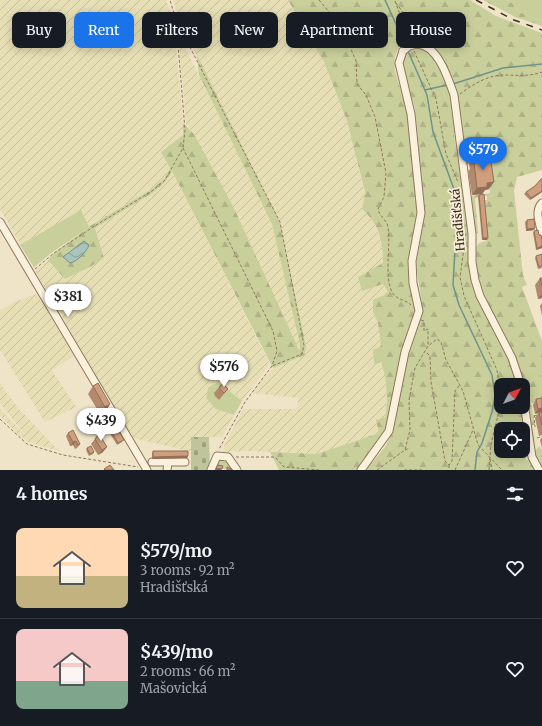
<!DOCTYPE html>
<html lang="en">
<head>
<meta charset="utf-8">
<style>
	:root { --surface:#171b24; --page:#242831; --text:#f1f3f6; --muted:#9ea1a6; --line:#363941; --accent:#1a73e8 }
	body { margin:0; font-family:Merriweather,serif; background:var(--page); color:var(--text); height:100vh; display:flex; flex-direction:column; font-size:15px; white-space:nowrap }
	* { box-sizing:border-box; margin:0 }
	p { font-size:13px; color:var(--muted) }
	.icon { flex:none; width:22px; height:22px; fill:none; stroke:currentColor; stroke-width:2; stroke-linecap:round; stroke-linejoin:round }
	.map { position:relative; height:470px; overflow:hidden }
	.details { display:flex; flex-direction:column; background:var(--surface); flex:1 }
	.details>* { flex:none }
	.banner { position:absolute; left:12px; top:12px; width:518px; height:36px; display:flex; gap:8px }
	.needle { width:26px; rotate:49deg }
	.fabs { position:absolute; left:494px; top:378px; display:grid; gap:8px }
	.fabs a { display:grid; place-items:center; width:36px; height:36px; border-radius:8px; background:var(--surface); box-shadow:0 2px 10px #0003; font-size:20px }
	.price { position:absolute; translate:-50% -34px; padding:0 9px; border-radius:14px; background:#fff; color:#222; font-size:13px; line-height:26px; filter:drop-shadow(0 1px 2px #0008) }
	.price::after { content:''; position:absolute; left:50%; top:24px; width:12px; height:9px; margin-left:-6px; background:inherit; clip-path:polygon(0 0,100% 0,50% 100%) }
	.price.current { background:var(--accent); color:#fff }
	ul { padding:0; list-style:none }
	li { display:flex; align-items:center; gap:12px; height:100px; padding:0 16px }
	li+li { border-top:1px solid var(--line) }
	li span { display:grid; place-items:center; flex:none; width:112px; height:80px; border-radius:8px; color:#555 }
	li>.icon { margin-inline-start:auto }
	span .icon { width:48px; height:48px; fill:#fffc; stroke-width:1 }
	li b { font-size:17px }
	h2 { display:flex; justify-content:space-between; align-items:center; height:48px; padding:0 16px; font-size:17px }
	.tag { padding:0 14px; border-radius:8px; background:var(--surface); box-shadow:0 2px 10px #0003; font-size:14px; line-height:36px }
	.tag.current { background:var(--accent); color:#fff }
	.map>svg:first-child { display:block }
</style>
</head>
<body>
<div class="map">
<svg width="542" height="470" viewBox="0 0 542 470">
	<defs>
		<pattern id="farmland-furrows" width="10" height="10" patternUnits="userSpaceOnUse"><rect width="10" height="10" fill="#e6deb5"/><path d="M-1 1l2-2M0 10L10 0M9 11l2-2" fill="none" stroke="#c6bf9b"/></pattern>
		<pattern id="forest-firs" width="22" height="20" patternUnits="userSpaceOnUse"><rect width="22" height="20" fill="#c9cf9b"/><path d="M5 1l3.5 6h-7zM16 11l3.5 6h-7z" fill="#aeb285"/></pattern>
		<pattern id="cemetery-stones" width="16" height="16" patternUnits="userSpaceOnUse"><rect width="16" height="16" fill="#bfc49a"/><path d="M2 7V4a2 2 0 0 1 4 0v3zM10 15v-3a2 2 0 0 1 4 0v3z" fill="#9ca07d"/></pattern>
		<pattern id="water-waves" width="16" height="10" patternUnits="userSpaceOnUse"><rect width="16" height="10" fill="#a9c4bc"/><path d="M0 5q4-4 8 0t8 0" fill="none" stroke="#8ba098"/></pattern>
	</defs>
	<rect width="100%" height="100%" fill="#f0e4c8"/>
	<path fill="url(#farmland-furrows)" d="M0 0H166L174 22 183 123V135L161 152 170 168 164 179 152 189 90 226 52 253 34 268 0 209Z
		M173 0H288L324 62 347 121 356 149 357 163 365 193 362 209 371 217 383 244 384 283 389 293 373 312 378 323 381 346 374 363 381 362 387 381 386 417 379 433 317 454 249 451 223 452 224 446 243 409H297L298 398 251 393 273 368 305 355 306 346 280 221 183 29Z
		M178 33 272 224 300 345V353L234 208 194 134 186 124Z
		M172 171 270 364 242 401 219 383 216 409 234 415 222 437H191V451H188L133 438 35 271 48 260 65 279 104 258 95 228 166 181Z
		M37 294 74 356 52 370 76 407 45 422 0 350V310L17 301Z
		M0 383 19 409 59 451 28 442 18 434 0 415V409L27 437 0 403Z"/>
	<path fill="#c9cf9b" d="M507 0H542V21L519 12 513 4Z
		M81 210 89 227 51 253 34 267 20 245Z
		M219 383 242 401 234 415 216 409 206 398 208 388 212 385Z
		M223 460 230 463 235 470H228L216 466 218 462Z"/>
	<path fill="url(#forest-firs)" fill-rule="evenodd" d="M288 0H470L496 16 542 33V170L517 177 514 191 523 275 527 285 522 287 542 341V401L531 403 535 425H531C526 398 522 370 510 345 493 308 475 291 476 248L478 244 487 240 483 200H487V196L478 197 475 199 478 233 474 234 471 200 472 196 490 193 486 162 467 164C463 138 454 21 407 41 401 44 396 51 395 57 392 75 405 96 408 113 412 140 413 168 416 195L414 199 417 202V221L408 263 409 281 414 296 416 312 402 350 385 432 357 470H279L270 452 317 454 379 433 376 420 386 417C387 395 388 383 381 362L374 364 373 350 381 346 378 323 373 312V300L389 293 383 284 362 291 358 277 383 263C383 241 379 224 362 209L365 192 347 121 324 62Z
		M483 0H507L513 4 519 12 542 21V26L515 17Z
		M417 47C447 53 452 108 456 133H454L458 162 460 163 469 227V265L471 279 477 297 505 349 517 385H501V407H521L525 425 526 460H530L534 470H366L385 447 393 431 404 368 423 311 416 264 425 210 415 109 402 63 405 54 411 49ZM501 429H523V451H501Z
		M197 55 280 222 306 346 305 355 273 368 172 171 166 181 154 192 95 228 104 258 90 267 65 279 48 260 54 253 90 226 152 189 164 179 170 168 161 152 183 135V123L194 134 234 208 300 352V345L272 224 199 75ZM77 246 88 248 73 262 66 254Z
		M539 446 542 450V470L534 453Z"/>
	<path fill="url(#cemetery-stones)" d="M191 437H209L210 470H191Z"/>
	<path fill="url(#water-waves)" stroke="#6f938a" d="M84 241 89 245C87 251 77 262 70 263L63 257Z"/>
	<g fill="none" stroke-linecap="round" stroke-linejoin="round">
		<path stroke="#6f938a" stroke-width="1.5" d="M385 0 406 46
			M408 51 427 95 433 132 458 200 460 231 455 250 453 285 459 305 492 375 495 396 492 412 482 443 477 452 475 470
			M453 84 503 68 542 64
			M425 90 447 85"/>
		<defs>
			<path id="minor" d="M417 44C438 45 448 78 454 95L472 234V262L475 280 480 296 512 358 521 385
				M542 203C534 211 540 224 542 234
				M0 222 147 470
				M523 396 532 457 539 470
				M152 462H185
				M167 470 168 462
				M211 470 217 456 228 457 237 470
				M361 470 389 431 405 352 419 311 413 283 412 261 421 213 411 114 399 63 403 51"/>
		</defs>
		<use href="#minor" stroke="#8d765c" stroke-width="9"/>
		<path stroke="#8d765c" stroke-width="1" stroke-dasharray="3 2" stroke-linecap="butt" d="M319 0 341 26 356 61 357 84 366 95 375 117 386 173 384 197 378 209C379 216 387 220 388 227 391 245 384 276 392 292 396 300 405 299 411 305
			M395 1 409 39
			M396 3 423 39
			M176 20 280 222 304 345 302 354 272 366
			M414 51 436 99 446 154 458 182
			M460 94C472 85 486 76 502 75 516 75 529 77 542 72
			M183 148 273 331 277 351 272 366 245 402 219 449
			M466 233 460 277 464 296 497 370 501 400
			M35 269 54 253 93 227 152 191 165 180 183 148 185 130 176 20 170 0
			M421 320 424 321V331L428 329V346
			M427 353 430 356 431 382 445 461 449 465 452 461 455 391 459 386
			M534 415 535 427
			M534 416 538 415
			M0 419 27 444 63 455 138 467
			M537 438 542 436
			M405 450 410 448
			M236 457H275L284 467 319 470
			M490 459 492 470
			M449 465V470
			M377 470 405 450 410 430 409 400 415 368 428 346 437 339 441 342 446 360 463 391 478 445 502 470
			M404 470H423
			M455 470 473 430
			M489 470 491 444 501 403"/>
		<use href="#minor" stroke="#faf1dc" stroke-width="7"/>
		<path stroke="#3d2e20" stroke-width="1.5" stroke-dasharray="7 7" stroke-linecap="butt" d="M476 0 514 20 542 30"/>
		<defs>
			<path id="minor-bridge" d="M403 51 409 46 417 44"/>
		</defs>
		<use href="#minor-bridge" stroke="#8d765c" stroke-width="9" stroke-linecap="butt"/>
		<use href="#minor-bridge" stroke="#faf1dc" stroke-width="7"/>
	</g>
	<path fill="#b2896c" d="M474 157 489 189 485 190 482 194 472 195 468 171 470 169 469 164Z
		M542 179V192L530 200 524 194 526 192 535 186Z
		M479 195 487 240H482L478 197Z
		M527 220 534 230 526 231 525 222Z
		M534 231 539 235 542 240V248L536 250 533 233Z
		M536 256 542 268 538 269 535 258Z
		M540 278H542V298L538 299 535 285Z
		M542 303V316L540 306Z
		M93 386 110 404 105 412 100 414 88 394Z
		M220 386 228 389 219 400 215 396 214 393Z
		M542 398V435L539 436 535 418 538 413 535 414 533 405 536 399Z
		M105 421 122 442 117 445 103 422Z
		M68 433 80 444 77 448 75 449 73 445 70 446 66 436Z
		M99 434 103 452 98 455 91 444Z
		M542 437V448L540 440Z
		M87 448 94 452 93 454 89 456 86 450Z
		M153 451 188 456 187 458 152 459V453Z"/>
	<path fill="#916f58" d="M494 182 489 189 485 190 482 194 472 195 477 188 487 183Z
		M542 191V192L530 200 531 198Z
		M535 228 534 230 526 231 527 229Z
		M483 238H488L487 240H482Z
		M542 246V248L536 250 537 248Z
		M542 294V298L538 299Z
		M110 404 105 412 100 414 105 407Z
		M542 408V413L539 412 538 413 535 414 538 409Z
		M76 441 73 445 70 446 73 442Z
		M107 447 103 452 98 455 102 450Z
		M188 456 187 458 152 459 153 457Z
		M216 468 222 469 221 470H215Z"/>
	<path fill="#cf9f7d" stroke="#916f58" d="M490 156 494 182 487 183V187L477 188 474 163H475L474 157Z
		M541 179H542V191L531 198 526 192 535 186Z
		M484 194 488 238H483L479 195Z
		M534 219 535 228 527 229V220Z
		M538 230 539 235H541L542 240V246L537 248 534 231Z
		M542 254V266L539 267 536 256Z
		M540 278H542V286Z
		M98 383 110 404 105 407 93 386Z
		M223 384 228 389 224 393 220 389V386Z
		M542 398V408L538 409 536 399Z
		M539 412H542V425Z
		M111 417 124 440 118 443 105 421Z
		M73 430 80 444 78 445 76 441 73 442 68 433Z
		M99 434 107 447 102 450 95 439Z
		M91 446 94 452 90 454 87 448Z
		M153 451H188V456L153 457Z
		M110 465 114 470H105L104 469Z
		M218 465 223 466 222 469 216 468Z
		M227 467 232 469V470H227Z"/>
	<g text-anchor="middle" stroke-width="3.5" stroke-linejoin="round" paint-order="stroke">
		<g font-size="12" fill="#3d2e20" stroke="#f7eed8">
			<text transform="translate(458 220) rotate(-95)" y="4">Hradišťská</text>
		</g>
	</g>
</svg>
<div class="fabs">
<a><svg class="needle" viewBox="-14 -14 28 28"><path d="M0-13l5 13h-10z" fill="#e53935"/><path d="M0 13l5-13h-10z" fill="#9ea1a6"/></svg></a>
<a><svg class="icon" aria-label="locate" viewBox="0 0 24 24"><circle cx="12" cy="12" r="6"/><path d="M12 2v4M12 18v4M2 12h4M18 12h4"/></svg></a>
</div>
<b class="price current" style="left:483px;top:171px">$579</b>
<b class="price" style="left:68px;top:318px">$381</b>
<b class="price" style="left:224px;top:388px">$576</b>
<b class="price" style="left:101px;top:442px">$439</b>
<div class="banner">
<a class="tag">Buy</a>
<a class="tag current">Rent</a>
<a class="tag">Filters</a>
<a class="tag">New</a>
<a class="tag">Apartment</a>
<a class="tag">House</a>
</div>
</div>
<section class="details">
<h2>4 homes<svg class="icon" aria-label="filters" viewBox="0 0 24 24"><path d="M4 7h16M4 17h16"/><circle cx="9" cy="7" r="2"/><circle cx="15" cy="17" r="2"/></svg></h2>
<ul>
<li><span style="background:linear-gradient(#ffd9b3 60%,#c2b280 0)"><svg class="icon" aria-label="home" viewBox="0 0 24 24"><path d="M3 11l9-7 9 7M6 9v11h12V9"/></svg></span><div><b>$579/mo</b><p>3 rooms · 92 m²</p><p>Hradišťská</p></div><svg class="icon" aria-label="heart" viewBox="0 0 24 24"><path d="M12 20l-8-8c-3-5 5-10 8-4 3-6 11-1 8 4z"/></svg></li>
<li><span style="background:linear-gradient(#f6c9c9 65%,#7fa58c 0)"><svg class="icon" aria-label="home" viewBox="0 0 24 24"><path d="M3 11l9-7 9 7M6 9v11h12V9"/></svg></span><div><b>$439/mo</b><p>2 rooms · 66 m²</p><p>Mašovická</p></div><svg class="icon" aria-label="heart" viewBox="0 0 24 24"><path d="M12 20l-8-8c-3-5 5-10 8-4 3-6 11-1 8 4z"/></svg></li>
</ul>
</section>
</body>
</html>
